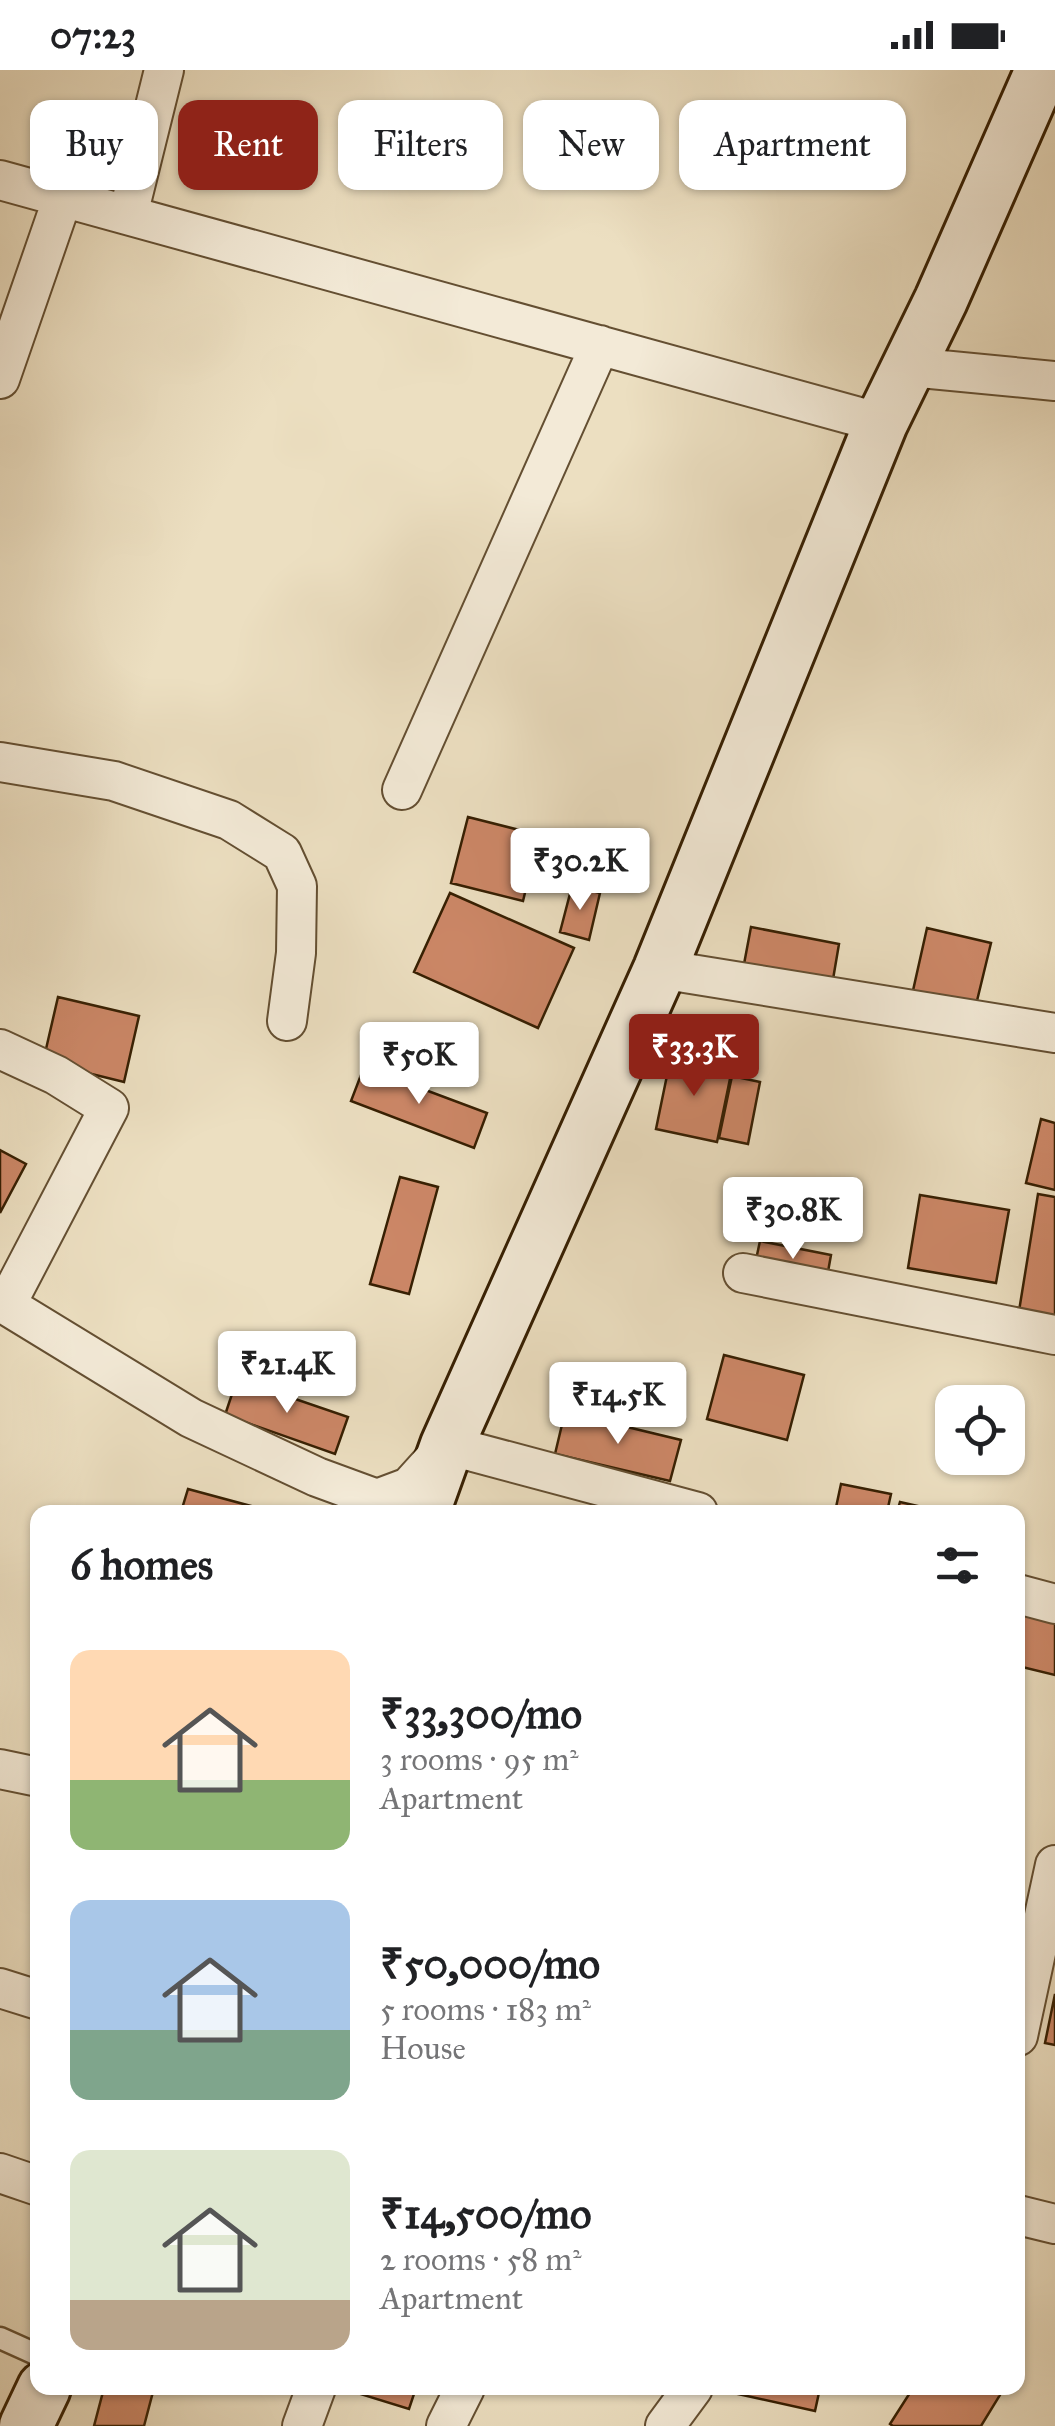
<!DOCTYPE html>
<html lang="en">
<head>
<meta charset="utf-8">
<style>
	:root { --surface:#fff; --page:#f6f6f6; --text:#202124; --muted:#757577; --accent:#8f2418 }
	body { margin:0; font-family:"IM FELL Great Primer",serif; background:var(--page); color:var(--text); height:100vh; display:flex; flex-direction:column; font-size:38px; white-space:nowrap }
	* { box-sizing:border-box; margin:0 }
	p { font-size:32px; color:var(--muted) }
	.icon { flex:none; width:55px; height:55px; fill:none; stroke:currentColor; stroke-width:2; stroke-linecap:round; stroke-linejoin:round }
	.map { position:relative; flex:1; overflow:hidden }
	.side { position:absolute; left:30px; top:1435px; width:995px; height:890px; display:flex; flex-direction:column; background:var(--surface); border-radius:20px; box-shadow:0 2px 8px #0004 }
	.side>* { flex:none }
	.top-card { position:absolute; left:30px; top:30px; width:995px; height:90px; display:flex; gap:20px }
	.tools { position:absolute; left:935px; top:1315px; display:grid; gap:20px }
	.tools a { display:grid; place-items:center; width:90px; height:90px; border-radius:20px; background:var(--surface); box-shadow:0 2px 8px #0004; font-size:50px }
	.price { position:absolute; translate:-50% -85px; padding:0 22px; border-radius:10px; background:#fff; color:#222; font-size:32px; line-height:65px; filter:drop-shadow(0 2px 5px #0008) }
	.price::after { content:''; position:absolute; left:50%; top:60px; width:30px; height:22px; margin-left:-15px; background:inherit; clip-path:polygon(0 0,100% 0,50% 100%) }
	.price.selected { background:var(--accent); color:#fff }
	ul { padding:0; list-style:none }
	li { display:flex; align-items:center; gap:30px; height:250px; padding:0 40px }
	li span { display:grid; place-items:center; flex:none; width:280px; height:200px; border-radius:20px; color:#555 }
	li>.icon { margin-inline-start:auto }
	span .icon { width:120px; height:120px; fill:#fffc; stroke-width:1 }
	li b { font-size:42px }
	h2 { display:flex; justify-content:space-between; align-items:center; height:120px; padding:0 40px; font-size:42px }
	.tag { padding:0 35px; border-radius:20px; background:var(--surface); box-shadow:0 2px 8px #0004; font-size:35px; line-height:90px }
	.tag.selected { background:var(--accent); color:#fff }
	.status { display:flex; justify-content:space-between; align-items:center; height:70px; padding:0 50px; background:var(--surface); direction:ltr }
	.status svg { height:28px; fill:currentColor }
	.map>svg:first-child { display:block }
</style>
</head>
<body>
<div class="status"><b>07:23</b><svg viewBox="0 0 49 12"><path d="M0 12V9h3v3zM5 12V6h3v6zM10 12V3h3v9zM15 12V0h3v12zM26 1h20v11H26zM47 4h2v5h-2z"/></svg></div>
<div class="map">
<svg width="1055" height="2356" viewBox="0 0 1055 2356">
	<rect width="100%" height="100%" fill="#ecdfc1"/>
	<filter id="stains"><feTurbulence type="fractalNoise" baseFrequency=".002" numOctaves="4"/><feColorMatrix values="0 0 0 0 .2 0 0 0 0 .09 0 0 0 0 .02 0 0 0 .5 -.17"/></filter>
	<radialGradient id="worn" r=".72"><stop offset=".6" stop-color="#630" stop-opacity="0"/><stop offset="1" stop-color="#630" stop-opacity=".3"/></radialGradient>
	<path fill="#cc8767" stroke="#361f02" stroke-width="2.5" d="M468 747 539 765 523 831 451 813Z
		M572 816 600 823 589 870 560 862Z
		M450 823 574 878 538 958 414 902Z
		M751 857 839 874 830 927 741 910Z
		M927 858 991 873 975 939 912 925Z
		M58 927 139 946 124 1012 43 992Z
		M671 986 732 999 717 1072 656 1059Z
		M364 997 487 1043 474 1078 351 1031Z
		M732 1006 760 1012 748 1074 719 1068Z
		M1041 1049 1055 1053V1120L1026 1113Z
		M0 1080 26 1094 0 1143Z
		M400 1107 438 1117 409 1224 370 1214Z
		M1038 1124 1055 1127V1247L1019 1241Z
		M920 1125 1009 1140 996 1213 908 1198Z
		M760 1171 831 1185 826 1213 754 1199Z
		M724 1285 804 1305 787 1370 707 1349Z
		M237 1309 348 1347 335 1384 225 1345Z
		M565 1342 681 1370 670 1411 555 1384Z
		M952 1385V1388H1003L1000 1401 951 1391Z
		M841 1414 891 1424 887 1442H835Z
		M188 1419 273 1442H181Z
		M900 1432 944 1442H897Z
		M1018 1540 1055 1549V1605L1018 1596Z
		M1055 1924V1975L1045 1973Z
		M104 2318H154L144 2356H94Z
		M358 2318H416L409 2339 357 2323Z
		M739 2318H820L815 2341 738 2324Z
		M913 2318H989L1000 2325 981 2356H893L890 2354Z"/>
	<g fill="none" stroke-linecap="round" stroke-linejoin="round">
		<defs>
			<path id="lane" d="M0 2268 38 2285"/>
			<path id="street" d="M0 110 881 353
				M128 145 164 0
				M910 297 1055 311
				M0 309 63 127
				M0 692 114 711 229 750 282 783 297 816 296 883 287 951
				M402 720 600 275
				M660 899 1055 963
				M0 979 56 1005 109 1038 6 1235 191 1348 317 1407 377 1429 409 1417 447 1375 698 1442
				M743 1203 1055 1265
				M1018 1524 1055 1534
				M0 1699 38 1707
				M0 1918 38 1930
				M1018 1966 1055 1795
				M0 2103 38 2116
				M1018 2145 1055 2154
				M302 2356 316 2318
				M446 2356 465 2318
				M665 2356 693 2318"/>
			<path id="secondary" d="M423 1442 447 1375 660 899 881 353 941 230 1042 0
				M26 2356 44 2318"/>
		</defs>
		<use href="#lane" stroke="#644f32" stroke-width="25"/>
		<use href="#street" stroke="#644f32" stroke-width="42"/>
		<use href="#secondary" stroke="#361f02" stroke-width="58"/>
		<use href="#lane" stroke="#f3ead7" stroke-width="20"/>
		<use href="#street" stroke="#f3ead7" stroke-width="38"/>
		<use href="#secondary" stroke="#f3ead7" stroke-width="52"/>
	</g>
	<rect width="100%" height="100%" filter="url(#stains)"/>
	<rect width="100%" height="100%" fill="url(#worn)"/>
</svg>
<div class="tools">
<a><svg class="icon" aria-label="locate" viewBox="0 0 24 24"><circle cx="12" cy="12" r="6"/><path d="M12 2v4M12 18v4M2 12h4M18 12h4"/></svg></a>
</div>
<b class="price" style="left:580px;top:843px">₹30.2K</b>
<b class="price selected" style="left:694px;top:1029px">₹33.3K</b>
<b class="price" style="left:419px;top:1037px">₹50K</b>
<b class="price" style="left:793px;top:1192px">₹30.8K</b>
<b class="price" style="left:287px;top:1346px">₹21.4K</b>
<b class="price" style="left:618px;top:1377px">₹14.5K</b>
<div class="top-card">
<a class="tag">Buy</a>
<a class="tag selected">Rent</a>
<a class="tag">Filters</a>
<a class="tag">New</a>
<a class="tag">Apartment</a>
</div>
<section class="side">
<h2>6 homes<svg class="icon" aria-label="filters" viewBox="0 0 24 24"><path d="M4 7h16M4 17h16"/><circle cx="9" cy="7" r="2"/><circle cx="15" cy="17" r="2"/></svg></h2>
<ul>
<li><span style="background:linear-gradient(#ffd9b3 65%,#8fb573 0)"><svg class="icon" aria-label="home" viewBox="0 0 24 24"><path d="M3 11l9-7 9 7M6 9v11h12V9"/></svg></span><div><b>₹33,300/mo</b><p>3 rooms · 95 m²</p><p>Apartment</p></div></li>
<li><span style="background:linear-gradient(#a9c7e8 65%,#7fa58c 0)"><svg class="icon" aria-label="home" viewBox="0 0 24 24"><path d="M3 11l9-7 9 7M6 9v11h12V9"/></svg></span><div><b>₹50,000/mo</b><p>5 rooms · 183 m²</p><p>House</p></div></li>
<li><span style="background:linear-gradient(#dfe7d0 75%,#b9a48a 0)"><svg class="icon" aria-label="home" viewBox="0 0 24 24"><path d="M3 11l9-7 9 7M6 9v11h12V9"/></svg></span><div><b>₹14,500/mo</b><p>2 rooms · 58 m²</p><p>Apartment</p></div></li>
</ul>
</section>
</div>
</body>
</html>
